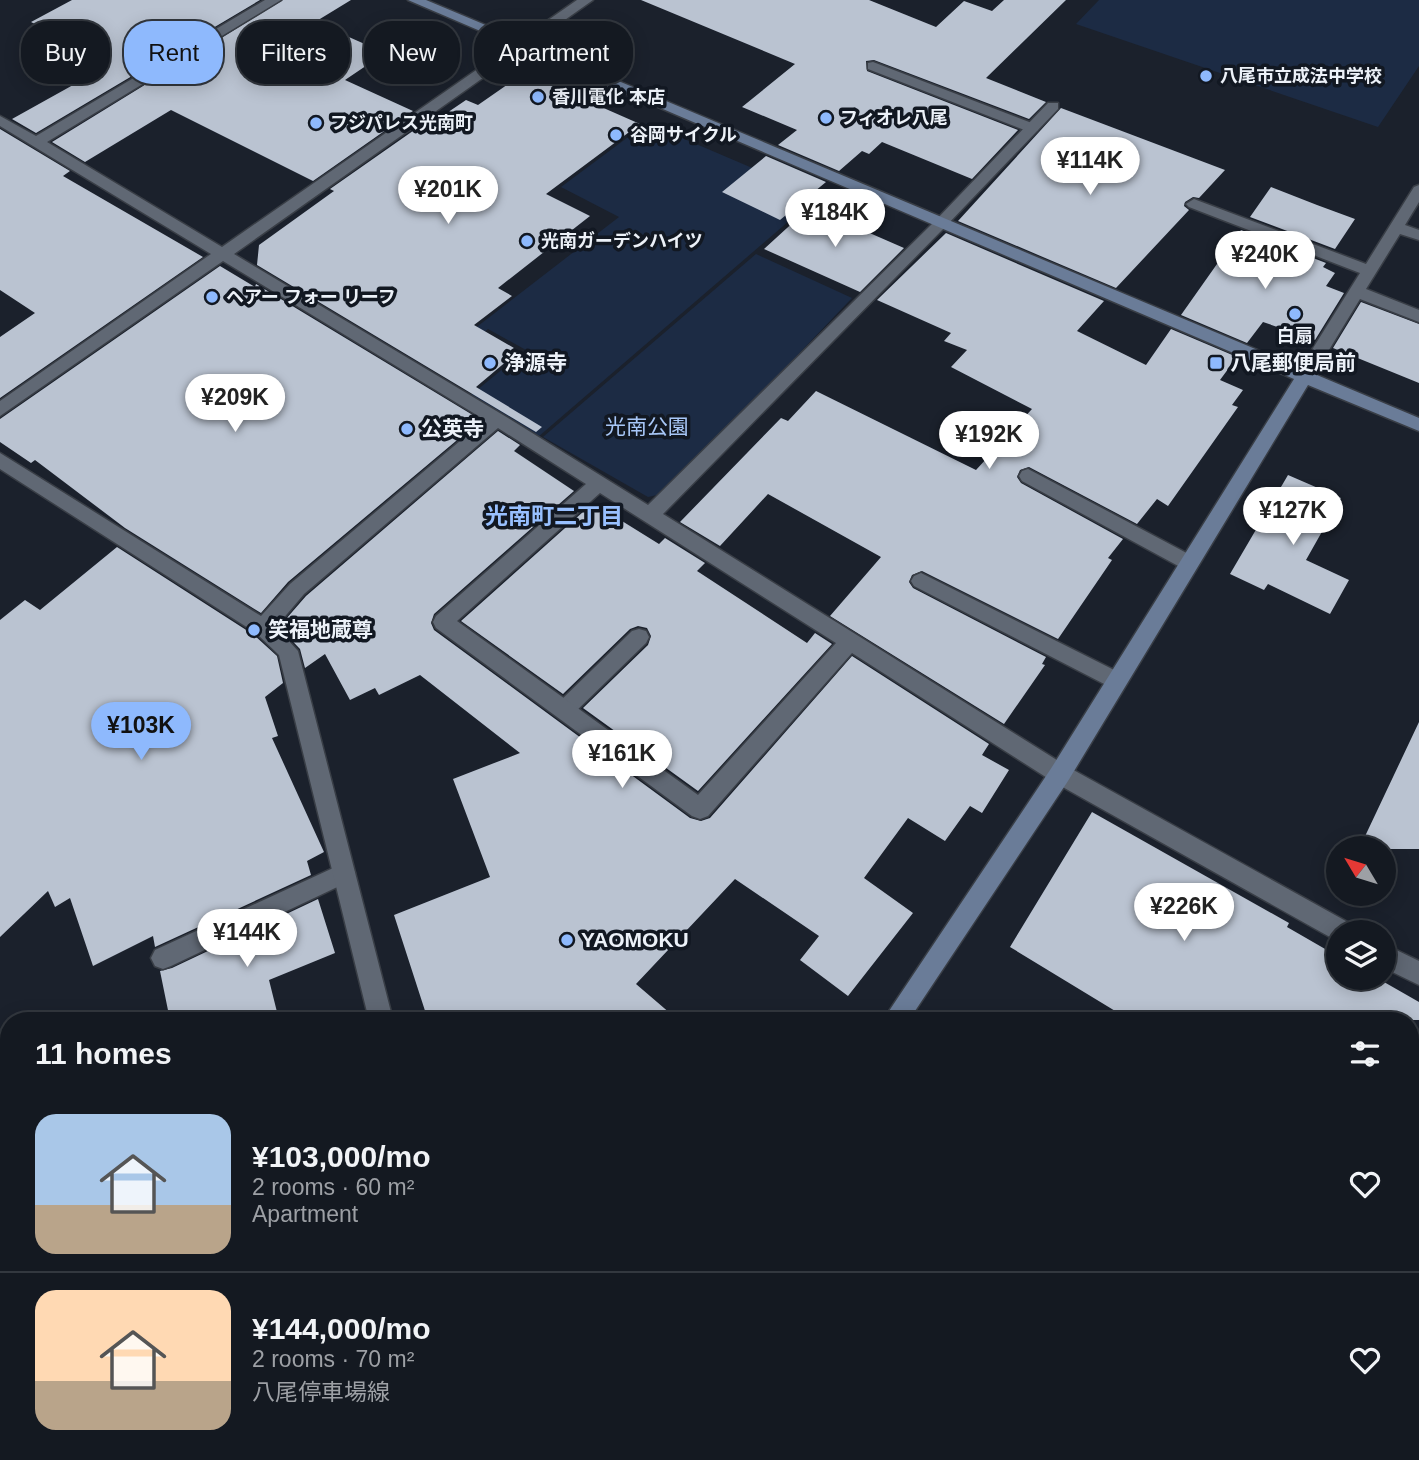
<!DOCTYPE html>
<html lang="en">
<head>
<meta charset="utf-8">
<style>
	:root { --surface:#141921; --page:#1d222a; --text:#f1f3f6; --muted:#9da0a5; --line:#33383f; --accent:#8eb9fd }
	body { margin:0; font-family:Arial,"Noto Sans JP",sans-serif; background:var(--page); color:var(--text); height:100vh; display:flex; flex-direction:column; font-size:26px; white-space:nowrap }
	* { box-sizing:border-box; margin:0 }
	p { font-size:23px; color:var(--muted) }
	.icon { flex:none; width:38px; height:38px; fill:none; stroke:currentColor; stroke-width:2; stroke-linecap:round; stroke-linejoin:round }
	.map { position:relative; flex:1; overflow:hidden }
	.side { position:absolute; left:0px; top:1012px; width:1419px; height:450px; display:flex; flex-direction:column; background:var(--surface); border-radius:28px 28px 0 0; box-shadow:0 4px 18px #0003,0 0 0 2px var(--line) }
	.side>* { flex:none }
	.banner { position:absolute; left:21px; top:21px; width:700px; height:63px; display:flex; gap:14px }
	.needle { width:46px; rotate:308deg }
	.controls { position:absolute; left:1326px; top:836px; display:grid; gap:14px }
	.controls a { display:grid; place-items:center; width:70px; height:70px; border-radius:50%; background:var(--surface); box-shadow:0 4px 18px #0003,0 0 0 2px var(--line); font-size:35px }
	.price { position:absolute; translate:-50% -60px; padding:0 16px; border-radius:24px; background:#fff; color:#222; font-size:23px; line-height:46px; filter:drop-shadow(0 2px 4px #0008) }
	.price::after { content:''; position:absolute; left:50%; top:42px; width:21px; height:16px; margin-left:-10px; background:inherit; clip-path:polygon(0 0,100% 0,50% 100%) }
	.price.current { background:var(--accent); color:#111 }
	ul { padding:0; list-style:none }
	li { display:flex; align-items:center; gap:21px; height:175px; padding:0 35px }
	li+li { border-top:2px solid var(--line) }
	li span { display:grid; place-items:center; flex:none; width:196px; height:140px; border-radius:21px; color:#555 }
	li>.icon { margin-inline-start:auto }
	span .icon { width:84px; height:84px; fill:#fffc; stroke-width:1 }
	li b { font-size:30px }
	h2 { display:flex; justify-content:space-between; align-items:center; height:84px; padding:0 35px; font-size:30px }
	.chip { padding:0 24px; border-radius:28px; background:var(--surface); box-shadow:0 4px 18px #0003,0 0 0 2px var(--line); font-size:24px; line-height:63px }
	.chip.current { background:var(--accent); color:#111 }
	.map>svg:first-child { display:block }
</style>
</head>
<body>
<div class="map">
<svg width="1419" height="1460" viewBox="0 0 1419 1460">
	<rect width="100%" height="100%" fill="#1b212c"/>
	<path fill="#1c2b44" d="M1099 0H1419V66L1378 127 1076 24Z
		M647 123 818 196 538 437 471 395 526 350 488 329 438 369 430 363 619 217 561 187Z
		M756 254 852 298 666 493 648 497 543 437Z"/>
	<path fill="#bac3d1" d="M72 0H260L36 133 12 119 82 80 29 52 58 36 31 22Z
		M283 0H351L315 22 385 53 345 80 413 111 313 181 171 110 85 162 52 142Z
		M641 0H869L936 27 964 1 992 11 1004 0H1066L986 78 1046 102 1029 119 874 60 866 61 867 71 1018 130 972 179 882 142 869 154 862 151 839 171 778 145 797 130 742 107 795 64Z
		M524 73 640 124 546 194 590 216 498 288 512 296 474 325 514 348 503 357 508 360 476 387 542 427 536 432 257 265 259 245 334 191 330 189 430 119 435 121 466 100 478 105Z
		M1061 108 1225 170 1199 198 1193 197 1185 202 1184 206 1189 210 1116 288 958 221Z
		M0 129 70 171 63 176 203 257 0 398V337L35 313 0 290Z
		M766 156 826 182 780 220 722 192Z
		M1271 187 1317 205 1355 219 1335 249 1250 217Z
		M810 207 904 248 860 292 764 249Z
		M1241 230 1326 263 1323 267 1335 273 1326 286 1344 293 1315 340 1263 322 1247 343 1181 315Z
		M946 233 1104 301 1077 331 1146 365 1171 329 1237 357 1220 380 1243 390 1232 405 1238 407 1168 506 1157 499 1137 524 1029 467 1020 470 1017 477 1021 483 1123 539 1108 558 1112 560 1058 639 922 571 912 575 909 582 913 588 1046 657 1042 664 1045 665 1004 724 830 616 881 557 768 494 720 546 680 522 781 418 788 421 816 391 976 470 1032 409 951 367 967 350 944 341 951 333 877 300Z
		M220 266 255 287 256 284 481 420 288 582 261 613 125 528 35 460 31 463 0 442V419Z
		M1361 302 1419 324V383L1333 348Z
		M498 431 520 445 514 451 574 491 434 614 431 623 434 630 690 818 701 821 710 818 852 656 989 744 982 755 1009 770 982 813 970 806 945 841 908 818 864 878 913 913 848 996 800 960 819 936 735 879 636 984 678 1020H428L394 915 490 877 453 779 520 753 420 675 379 695 375 688 350 700 325 654 305 668 300 649 279 627 306 596Z
		M1288 475 1341 498 1306 560 1349 580 1330 614 1268 584 1264 590 1230 574Z
		M593 503 659 544 665 538 705 563 697 571 807 643 815 633 832 644 698 791 583 708 648 645 651 636 647 628 638 626 630 629 563 694 461 621Z
		M117 547 254 635 277 656 283 683 265 697 278 736 272 738 324 852 307 861 311 875 155 947 153 936 93 966 70 898 55 907 48 891 0 937V620L25 600 40 610Z
		M1419 722V849H1359Z
		M1092 812 1289 923 1287 927 1339 957V978H1377L1419 1002V1020H1130L1010 947Z
		M318 899 335 953 269 980 279 1020H170L160 971 172 968Z"/>
	<g fill="none" stroke-linecap="round" stroke-linejoin="round">
		<defs>
			<path id="lane" d="M873 62 1037 125 1039 128 1037 131H1027L868 69V63Z
				M1028 469 1196 558 1199 563 1196 568 1189 571 1182 568 1022 481 1019 476 1022 471Z
				M921 573 1124 675 1127 681 1124 687 1117 690 1110 687 914 586 911 581 914 576Z
				M639 629 646 631 649 637 646 643 571 716 564 719 557 716 554 710 557 704 632 631Z
				M344 863 352 866 355 873 352 880 171 966 163 969 155 966 151 958 155 950Z
				M9 1034V1059L0 1062V1038Z"/>
			<path id="street" d="M265 0H281L47 142 222 247 577 0H593L234 254 503 415 648 505 936 220 1048 103H1058V109L946 226 663 514 1068 767 1353 925 1356 933H1339L1337 941 1052 781 852 653 708 816 700 819 692 816 436 628 433 622 436 616 586 484 498 428 304 594 276 627 298 651 393 1020H369L279 655 256 633 0 469V453L261 616 290 584 485 420 223 261 0 416V401L211 254 0 126V116L36 136ZM600 493 836 643 698 795 457 621Z
				M1419 185V202L1405 225 1419 230V240L1400 234 1366 289 1419 310V322L1360 299 1310 381 1304 383 1295 377 1360 273 1189 207 1186 204 1194 199 1199 201 1366 264 1414 187Z
				M1384 944 1419 961V985L1384 968Z
				M475 1452H504L505 1460H477Z"/>
			<path id="secondary" d="M408 0H426L1419 418V431L1308 385 1068 781 909 1020H883L1052 767 1294 379Z
				M0 1279 9 1283V1315L0 1312Z
				M147 1452H179L182 1460H150Z
				M590 1452H620L617 1460H587Z"/>
		</defs>
		<use href="#lane" stroke="#393e46" stroke-width="3"/>
		<use href="#street" stroke="#393e46" stroke-width="3"/>
		<use href="#secondary" stroke="#393e46" stroke-width="3"/>
		<use href="#lane" fill="#606874" fill-rule="evenodd"/>
		<use href="#street" fill="#606874" fill-rule="evenodd"/>
		<use href="#secondary" fill="#6a7c98" fill-rule="evenodd"/>
	</g>
	<g fill="#8eb9fd" stroke="#121822" stroke-width="2.5">
		<circle cx="1206" cy="76" r="7"/>
		<circle cx="538" cy="97" r="7"/>
		<circle cx="826" cy="118" r="7"/>
		<circle cx="316" cy="123" r="7"/>
		<circle cx="616" cy="135" r="7"/>
		<circle cx="527" cy="241" r="7"/>
		<circle cx="212" cy="297" r="7"/>
		<circle cx="1295" cy="314" r="7"/>
		<circle cx="490" cy="363" r="7"/>
		<rect x="1209" y="356" width="14" height="14" rx="3.5"/>
		<circle cx="407" cy="429" r="7"/>
		<circle cx="254" cy="630" r="7"/>
		<circle cx="567" cy="940" r="7"/>
	</g>
	<g text-anchor="middle" stroke-width="7" stroke-linejoin="round" paint-order="stroke">
		<g font-size="18" font-weight="bold" fill="#ecf1f8" stroke="#121822" text-anchor="start">
			<text x="1220" y="82">八尾市立成法中学校</text>
			<text x="552" y="103">香川電化 本店</text>
			<text x="840" y="124">フィオレ八尾</text>
			<text x="330" y="129">フジパレス光南町</text>
			<text x="630" y="141">谷岡サイクル</text>
			<text x="541" y="247">光南ガーデンハイツ</text>
			<text x="226" y="303">ヘアー フォー リーフ</text>
			<text x="1295" y="342" text-anchor="middle">白扇</text>
		</g>
		<g font-size="21" font-weight="bold" fill="#ecf1f8" stroke="#121822" text-anchor="start">
			<text x="504" y="370">浄源寺</text>
			<text x="1230" y="370">八尾郵便局前</text>
			<text x="421" y="436">公英寺</text>
			<text x="268" y="637">笑福地蔵尊</text>
			<text x="581" y="947">YAOMOKU</text>
		</g>
		<g font-size="21" fill="#a8c7f7" stroke="#121822">
			<text x="647" y="434">光南公園</text>
		</g>
		<g font-size="23" font-weight="bold" fill="#98c0ff" stroke="#121822">
			<text x="554" y="524">光南町二丁目</text>
		</g>
	</g>
</svg>
<div class="controls">
<a><svg class="needle" viewBox="-14 -14 28 28"><path d="M0-13l5 13h-10z" fill="#e53935"/><path d="M0 13l5-13h-10z" fill="#9da0a5"/></svg></a>
<a><svg class="icon" aria-label="layers" viewBox="0 0 24 24"><path d="M12 4l9 5-9 5-9-5zM3 14l9 5 9-5"/></svg></a>
</div>
<b class="price" style="left:1090px;top:197px">¥114K</b>
<b class="price" style="left:448px;top:226px">¥201K</b>
<b class="price" style="left:835px;top:249px">¥184K</b>
<b class="price" style="left:1265px;top:291px">¥240K</b>
<b class="price" style="left:235px;top:434px">¥209K</b>
<b class="price" style="left:989px;top:471px">¥192K</b>
<b class="price" style="left:1293px;top:547px">¥127K</b>
<b class="price current" style="left:141px;top:762px">¥103K</b>
<b class="price" style="left:622px;top:790px">¥161K</b>
<b class="price" style="left:1184px;top:943px">¥226K</b>
<b class="price" style="left:247px;top:969px">¥144K</b>
<div class="banner">
<a class="chip">Buy</a>
<a class="chip current">Rent</a>
<a class="chip">Filters</a>
<a class="chip">New</a>
<a class="chip">Apartment</a>
</div>
<section class="side">
<h2>11 homes<svg class="icon" aria-label="filters" viewBox="0 0 24 24"><path d="M4 7h16M4 17h16"/><circle cx="9" cy="7" r="2"/><circle cx="15" cy="17" r="2"/></svg></h2>
<ul>
<li><span style="background:linear-gradient(#a9c7e8 65%,#b9a48a 0)"><svg class="icon" aria-label="home" viewBox="0 0 24 24"><path d="M3 11l9-7 9 7M6 9v11h12V9"/></svg></span><div><b>¥103,000/mo</b><p>2 rooms · 60 m²</p><p>Apartment</p></div><svg class="icon" aria-label="heart" viewBox="0 0 24 24"><path d="M12 20l-8-8c-3-5 5-10 8-4 3-6 11-1 8 4z"/></svg></li>
<li><span style="background:linear-gradient(#ffd9b3 65%,#b9a48a 0)"><svg class="icon" aria-label="home" viewBox="0 0 24 24"><path d="M3 11l9-7 9 7M6 9v11h12V9"/></svg></span><div><b>¥144,000/mo</b><p>2 rooms · 70 m²</p><p>八尾停車場線</p></div><svg class="icon" aria-label="heart" viewBox="0 0 24 24"><path d="M12 20l-8-8c-3-5 5-10 8-4 3-6 11-1 8 4z"/></svg></li>
</ul>
</section>
</div>
</body>
</html>
